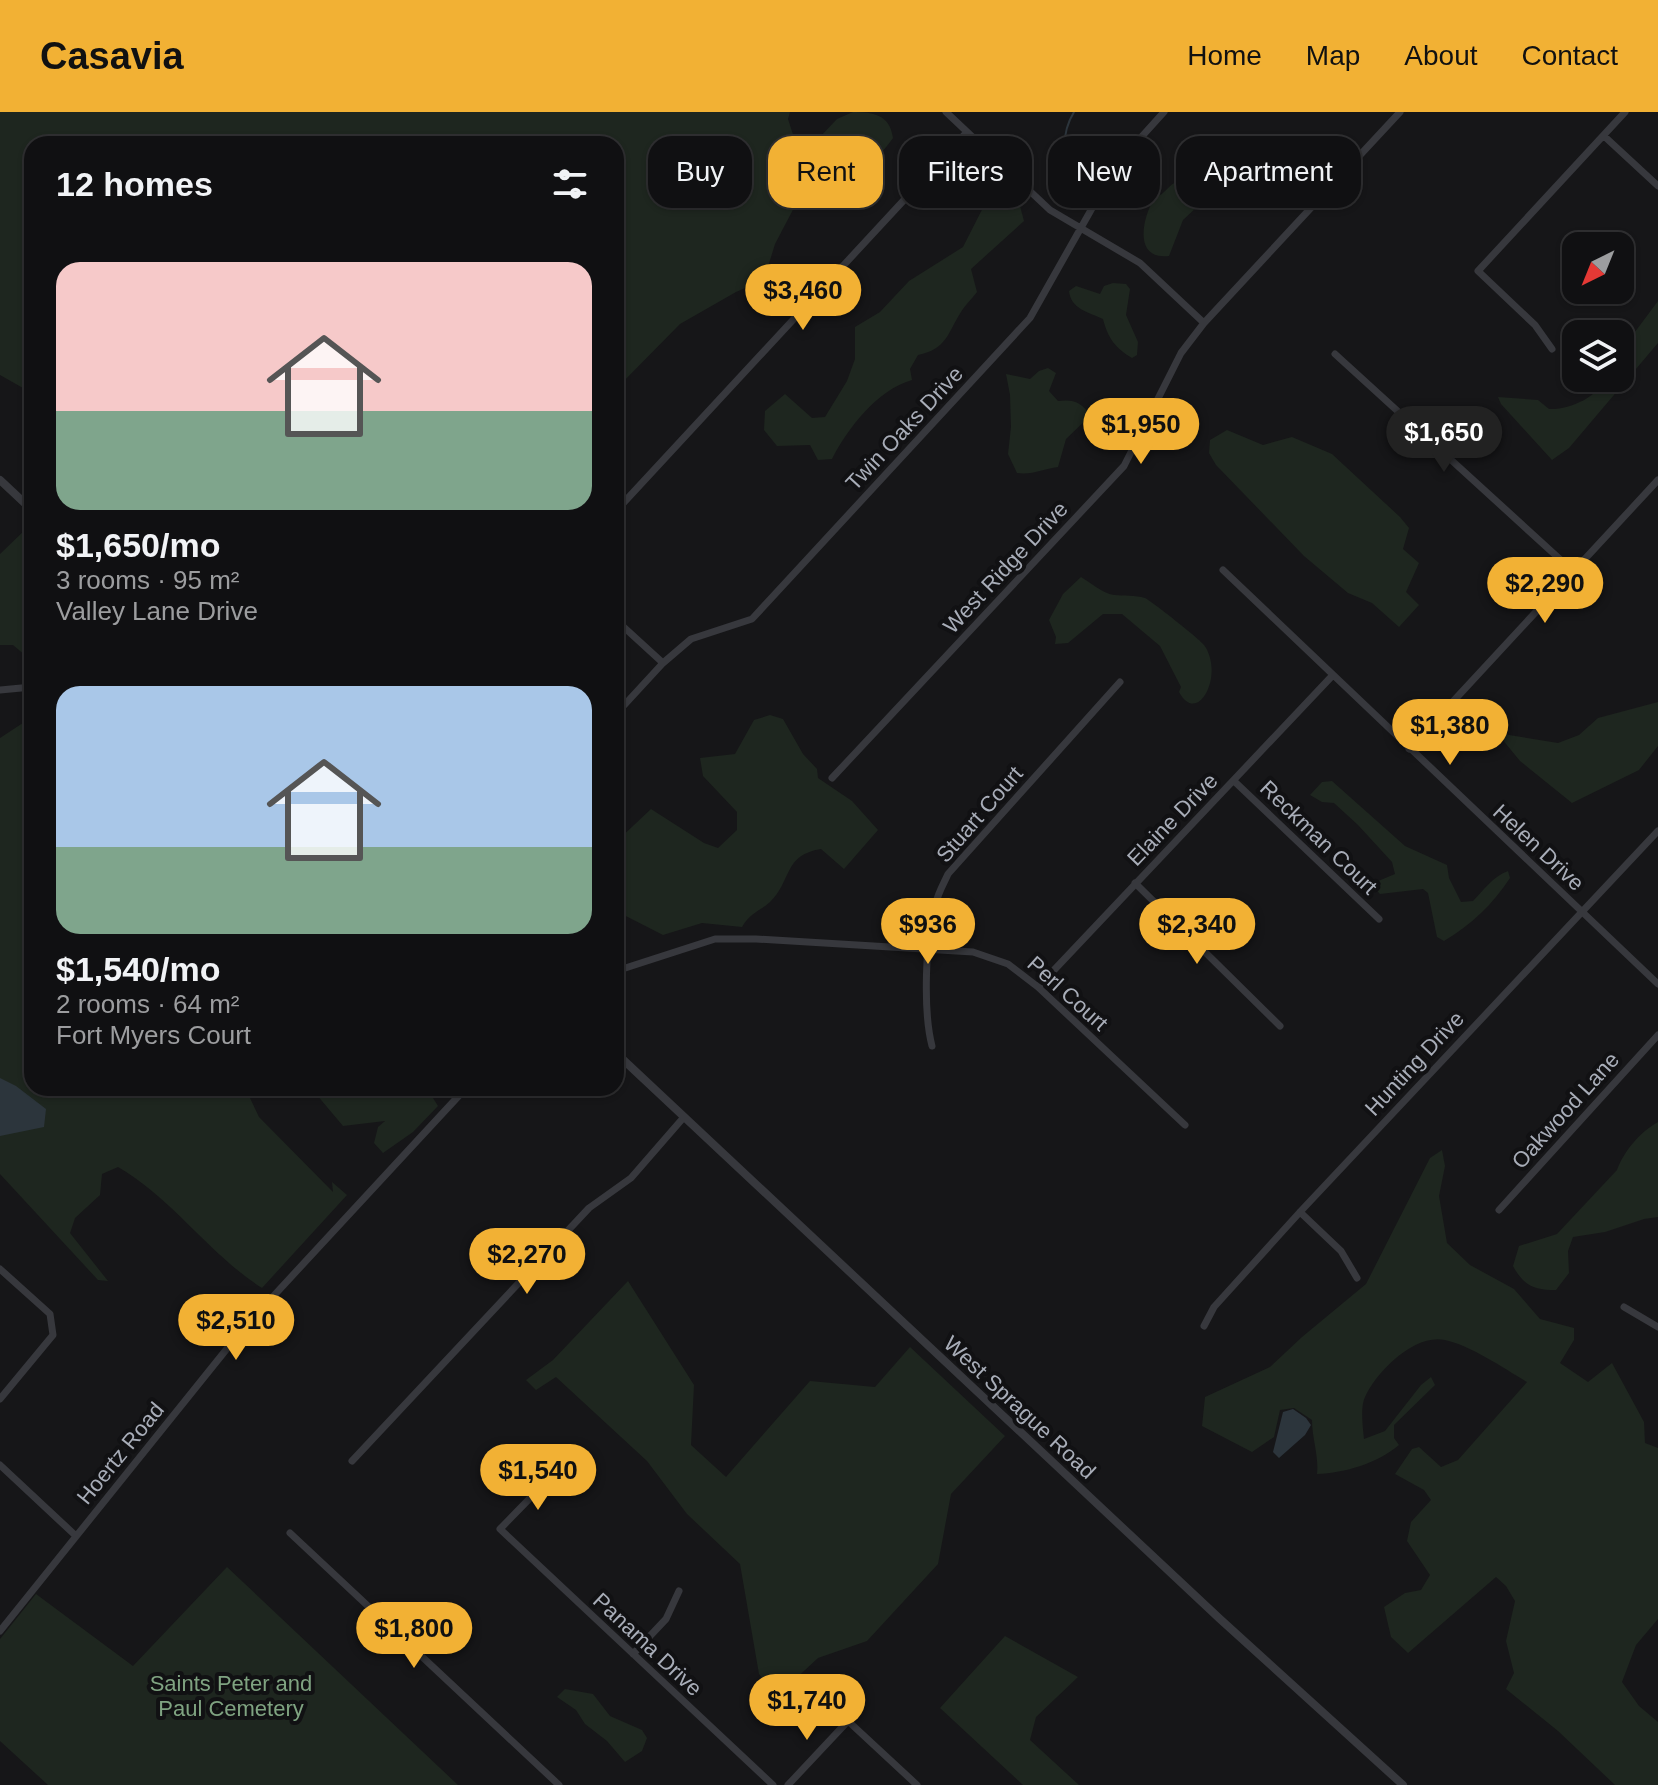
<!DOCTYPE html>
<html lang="en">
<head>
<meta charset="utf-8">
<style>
	:root { --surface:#101012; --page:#1e1e20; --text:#f1f3f6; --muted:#9c9d9f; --line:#303032; --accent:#f2b134 }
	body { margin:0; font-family:Arial,sans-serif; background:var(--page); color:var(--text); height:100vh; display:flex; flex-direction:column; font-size:30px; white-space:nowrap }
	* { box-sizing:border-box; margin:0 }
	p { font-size:26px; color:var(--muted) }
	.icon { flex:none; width:44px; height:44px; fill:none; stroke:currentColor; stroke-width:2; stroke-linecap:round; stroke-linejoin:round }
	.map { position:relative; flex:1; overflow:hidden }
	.side { position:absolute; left:24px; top:24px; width:600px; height:960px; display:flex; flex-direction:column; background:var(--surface); border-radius:24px; box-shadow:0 2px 6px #0004,0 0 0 2px var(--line) }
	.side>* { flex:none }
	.guide { position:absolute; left:648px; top:24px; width:760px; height:72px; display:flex; gap:16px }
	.needle { width:52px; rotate:223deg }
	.fabs { position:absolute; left:1562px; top:120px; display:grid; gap:16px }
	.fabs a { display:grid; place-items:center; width:72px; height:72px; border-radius:16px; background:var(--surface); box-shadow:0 2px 6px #0004,0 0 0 2px var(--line); font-size:40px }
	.price { position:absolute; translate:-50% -68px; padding:0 18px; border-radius:28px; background:var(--accent); color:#111; font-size:26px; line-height:52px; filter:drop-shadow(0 2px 4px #0008) }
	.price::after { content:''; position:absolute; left:50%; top:48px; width:24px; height:18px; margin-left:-12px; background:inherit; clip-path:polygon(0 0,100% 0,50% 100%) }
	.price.active { background:#222; color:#fff }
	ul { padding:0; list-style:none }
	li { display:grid; align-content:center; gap:16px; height:424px; padding:0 32px }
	li span { display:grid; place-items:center; height:248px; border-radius:24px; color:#555 }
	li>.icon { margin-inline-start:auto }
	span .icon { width:144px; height:144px; fill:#fffc; stroke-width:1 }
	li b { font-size:34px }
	h2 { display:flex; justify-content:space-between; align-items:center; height:96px; padding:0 32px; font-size:34px }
	.chip { padding:0 28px; border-radius:24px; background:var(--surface); box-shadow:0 2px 6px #0004,0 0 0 2px var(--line); font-size:28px; line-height:72px }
	.chip.active { background:var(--accent); color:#111 }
	header { display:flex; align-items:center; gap:48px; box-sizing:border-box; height:112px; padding:0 40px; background:var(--accent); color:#111 }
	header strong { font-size:38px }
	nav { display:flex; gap:44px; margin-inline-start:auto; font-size:28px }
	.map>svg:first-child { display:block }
</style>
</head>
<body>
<header>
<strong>Casavia</strong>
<nav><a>Home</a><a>Map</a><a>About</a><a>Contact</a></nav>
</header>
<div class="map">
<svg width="1658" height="1673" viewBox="0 0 1658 1673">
	<rect width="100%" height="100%" fill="#161618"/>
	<path fill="#1e261f" d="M0 0H790L788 7 808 69 775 132 764 168 736 180 680 212 616 277V32H32V278L23 276 0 263Z
		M853 0C874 0 890 3 893 26 874 53 863 55 831 58L820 39 819 26 837 7Z
		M1180 69 1184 75 1182 87 1198 90V94L1183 108 1169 144C1133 148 1142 106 1155 85 1166 83 1168 71 1180 69Z
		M995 72 1020 94 1024 109 971 157 977 180C972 187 965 193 961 200 947 222 947 237 918 243L910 257 912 268C877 278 848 316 832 347L818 348 810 333 777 334 764 318 765 299 785 282 812 306 825 305 847 269 855 247V215L880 200 909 169 963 135Z
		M1113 171 1126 172 1130 177 1126 203 1138 230 1137 243 1132 246C1115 236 1108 226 1103 207 1088 200 1071 197 1069 179L1076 174 1100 182 1104 174Z
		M1658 189V231L1569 336 1552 348 1501 292 1498 285 1538 288 1549 297C1570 298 1597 285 1607 266H1620V240Z
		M1048 256 1056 261 1049 279 1058 289C1074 287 1080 290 1091 303L1066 327 1058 355C1043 357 1033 363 1017 361L1008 342 1011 315 1010 283 1006 262 1030 267 1039 259Z
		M1227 318 1263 333 1292 325 1332 342 1400 405 1409 416 1403 437 1419 451 1406 480 1419 493 1399 515 1372 491 1348 481 1304 444 1216 353 1209 341 1210 328Z
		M26 417 32 420V549L13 533H0V442Z
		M1081 465C1091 471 1102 481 1114 483 1124 484 1135 483 1145 486 1150 488 1201 528 1204 533 1225 562 1198 615 1179 580L1181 575 1160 534 1122 502H1103L1068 531 1055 532 1056 525 1049 508 1063 482Z
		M1658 590V634L1639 658 1572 691 1520 649 1497 621 1558 631 1579 623 1598 606Z
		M770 603 783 607 803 642 817 657 818 666 852 689 878 718 844 757 821 737C783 743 792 769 770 790 759 800 751 800 742 815L702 811 663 823 616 799V730L651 697 704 731 718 736 737 718V700L703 664 700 646 735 642 754 608Z
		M32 605V976H308L283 985 261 983 250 986 259 1005 333 1080 332 1070 347 1083 262 1176C210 1143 173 1087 118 1055L102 1062 100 1083 75 1106 70 1121 108 1169 98 1168 0 1062V626Z
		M1332 669 1405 734 1447 753 1449 766 1461 790 1473 789C1484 778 1492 765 1508 759L1510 766C1493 792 1471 813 1444 829L1437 825 1428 781 1423 777 1380 782 1371 772 1395 762 1392 750 1358 713 1334 691 1322 690 1310 683 1322 670Z
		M311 976H415L433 986 438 994 413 1020 383 1041 374 1031 378 1015 385 1009 343 1014Z
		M1658 1010V1105L1644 1107 1605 1120 1573 1125 1568 1139 1569 1161 1556 1178C1534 1178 1524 1174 1513 1154L1519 1134 1557 1122 1617 1058C1624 1039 1640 1020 1658 1010Z
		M1442 1038 1445 1054 1439 1084 1447 1131 1470 1153 1514 1177 1540 1207 1574 1216V1228L1560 1251 1588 1270 1612 1251 1644 1310 1645 1331 1658 1336V1507L1636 1533 1622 1570 1639 1594 1658 1610V1673H1615L1558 1619 1506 1577 1514 1561 1506 1529 1515 1489 1506 1474 1496 1465 1408 1541 1391 1525 1384 1495 1405 1481 1421 1478 1430 1463 1407 1429 1411 1410 1431 1388 1424 1378 1395 1362 1412 1337 1419 1335 1441 1355 1458 1348 1527 1270C1505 1257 1470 1233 1445 1228 1415 1221 1376 1260 1365 1285 1360 1295 1363 1316 1364 1327L1385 1319 1421 1273 1431 1265 1435 1273 1394 1313V1326L1399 1333C1378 1351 1345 1361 1317 1362 1319 1343 1312 1327 1312 1308L1294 1296 1280 1298 1274 1325 1252 1340 1202 1314 1205 1285 1270 1255 1302 1225 1366 1172 1430 1046Z
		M628 1169 694 1273 691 1333 726 1365 810 1269 875 1275 910 1235 1005 1324 951 1382 938 1452 867 1529 818 1546 777 1584 759 1562 740 1452 687 1402 647 1349 556 1265 536 1278 526 1268 553 1248Z
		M227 1455 458 1673H48L0 1629V1527L36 1482 133 1554Z
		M1005 1524 1078 1565 1036 1605 1030 1628 1079 1673H1023L940 1596Z
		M565 1577 593 1582 610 1604 642 1618 647 1626 642 1639 625 1650 607 1629 585 1612 576 1598 557 1585Z"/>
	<path fill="#2c353c" d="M0 966 16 974 46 997 44 1015 0 1024Z
		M1293 1297 1306 1306 1311 1313 1305 1323 1279 1346 1273 1340 1283 1300Z"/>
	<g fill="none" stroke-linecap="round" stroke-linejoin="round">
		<path stroke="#2c353c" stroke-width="2" d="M1074 0C1058 26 1065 52 1074 80"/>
		<path stroke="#37383d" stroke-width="7" d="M946 0 1050 98 1140 151 1204 211
			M1604 24 1658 74
			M1552 237 1535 213 1478 159 1625 0
			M1335 242 1574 460
			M616 399 967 20
			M1223 458 1658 872
			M616 508 663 551
			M0 578 32 575
			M616 602 663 551 691 527 752 507 1030 206 1117 52 1164 0
			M1409 637 1658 368
			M832 666 1124 354 1181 241 1204 211 1400 0
			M1234 669 1379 807
			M1135 771 1280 914
			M616 859 715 827H756L973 840 1008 852 1038 875 1185 1013
			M1038 875 1332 564
			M932 934C923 899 925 825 936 791 938 781 944 771 948 762L1120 570
			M1499 1098 1658 923
			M1300 1100 1341 1139 1357 1166
			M0 1157 50 1202 53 1223 0 1287
			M1624 1195 1658 1215
			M1204 1214 1214 1195 1300 1100 1658 719
			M352 1349 589 1096 631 1066 684 1005
			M0 1353 76 1424
			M557 1363 536 1380 500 1417 773 1673
			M290 1421 559 1673
			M0 1519 242 1218 466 976
			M633 1542 666 1507 679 1479
			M788 1673 848 1609 917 1673"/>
		<path stroke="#37383d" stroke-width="8" d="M0 368 32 398
			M616 941 1220 1507 1403 1673"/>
	</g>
	<g text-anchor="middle" stroke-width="8" stroke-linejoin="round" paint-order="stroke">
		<g font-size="22" fill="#a8adb8" stroke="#111113">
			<text transform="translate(904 316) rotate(-47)" y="8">Twin Oaks Drive</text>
			<text transform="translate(1005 455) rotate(-47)" y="8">West Ridge Drive</text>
			<text transform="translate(979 702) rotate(-49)" y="8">Stuart Court</text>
			<text transform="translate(1172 707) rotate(-46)" y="8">Elaine Drive</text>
			<text transform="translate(1319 725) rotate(44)" y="8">Reckman Court</text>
			<text transform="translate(1539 735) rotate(43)" y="8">Helen Drive</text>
			<text transform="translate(1068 881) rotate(42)" y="8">Perl Court</text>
			<text transform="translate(1414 951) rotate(-47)" y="8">Hunting Drive</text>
			<text transform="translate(1565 998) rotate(-48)" y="8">Oakwood Lane</text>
			<text transform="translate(1020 1295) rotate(43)" y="8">West Sprague Road</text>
			<text transform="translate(120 1341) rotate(-51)" y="8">Hoertz Road</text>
			<text transform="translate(648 1532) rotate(43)" y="8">Panama Drive</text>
		</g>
		<g font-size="22" fill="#7fa381" stroke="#111113">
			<text x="231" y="1579">Saints Peter and<tspan x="231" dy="25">Paul Cemetery</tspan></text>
		</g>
	</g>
</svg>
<div class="fabs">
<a><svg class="needle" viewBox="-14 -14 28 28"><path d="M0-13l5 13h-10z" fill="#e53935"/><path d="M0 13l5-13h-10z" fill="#9c9d9f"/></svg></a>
<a><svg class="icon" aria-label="layers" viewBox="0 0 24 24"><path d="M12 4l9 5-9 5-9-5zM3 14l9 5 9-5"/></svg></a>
</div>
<b class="price" style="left:803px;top:220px">$3,460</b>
<b class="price" style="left:1141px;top:354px">$1,950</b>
<b class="price active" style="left:1444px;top:362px">$1,650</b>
<b class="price" style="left:1545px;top:513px">$2,290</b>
<b class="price" style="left:1450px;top:655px">$1,380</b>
<b class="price" style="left:928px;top:854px">$936</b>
<b class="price" style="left:1197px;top:854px">$2,340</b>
<b class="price" style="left:527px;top:1184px">$2,270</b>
<b class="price" style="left:236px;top:1250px">$2,510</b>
<b class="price" style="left:538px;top:1400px">$1,540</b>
<b class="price" style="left:414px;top:1558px">$1,800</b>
<b class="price" style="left:807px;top:1630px">$1,740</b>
<div class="guide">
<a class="chip">Buy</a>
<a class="chip active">Rent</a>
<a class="chip">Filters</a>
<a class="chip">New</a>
<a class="chip">Apartment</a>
</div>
<section class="side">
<h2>12 homes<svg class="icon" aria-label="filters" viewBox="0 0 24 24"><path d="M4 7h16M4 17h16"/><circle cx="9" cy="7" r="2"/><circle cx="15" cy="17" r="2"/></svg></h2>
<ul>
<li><span style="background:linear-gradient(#f6c9c9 60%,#7fa58c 0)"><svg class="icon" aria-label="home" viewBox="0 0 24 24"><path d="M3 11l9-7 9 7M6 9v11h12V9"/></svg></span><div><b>$1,650/mo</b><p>3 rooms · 95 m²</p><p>Valley Lane Drive</p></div></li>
<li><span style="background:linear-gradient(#a9c7e8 65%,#7fa58c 0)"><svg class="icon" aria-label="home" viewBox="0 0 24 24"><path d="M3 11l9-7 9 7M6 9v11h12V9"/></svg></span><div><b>$1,540/mo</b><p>2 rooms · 64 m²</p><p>Fort Myers Court</p></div></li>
</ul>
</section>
</div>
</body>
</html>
